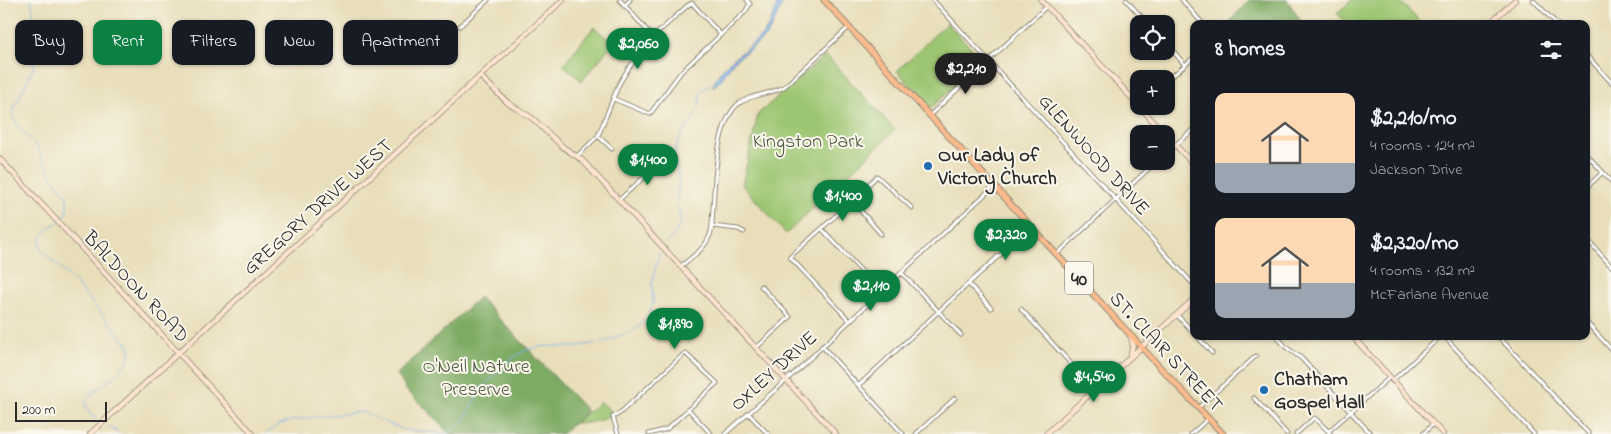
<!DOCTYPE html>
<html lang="en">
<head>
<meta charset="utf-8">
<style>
	:root { --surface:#171b24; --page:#20242c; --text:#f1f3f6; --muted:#9ea1a6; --accent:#0b8043 }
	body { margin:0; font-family:"Indie Flower",sans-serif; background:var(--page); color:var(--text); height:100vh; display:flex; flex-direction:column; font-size:19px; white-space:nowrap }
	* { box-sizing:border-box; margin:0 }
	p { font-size:16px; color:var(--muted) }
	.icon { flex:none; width:28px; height:28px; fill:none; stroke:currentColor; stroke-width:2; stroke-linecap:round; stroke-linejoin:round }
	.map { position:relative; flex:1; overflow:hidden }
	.drawer { position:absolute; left:1190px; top:20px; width:400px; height:320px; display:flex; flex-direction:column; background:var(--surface); border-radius:10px; box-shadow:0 1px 4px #0004 }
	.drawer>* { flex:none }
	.hud { position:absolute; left:15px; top:20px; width:475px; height:45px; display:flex; gap:10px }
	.fabs { position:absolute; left:1130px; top:15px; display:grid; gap:10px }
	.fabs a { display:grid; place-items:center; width:45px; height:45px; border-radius:10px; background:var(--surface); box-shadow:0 1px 4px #0004; font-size:25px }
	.scale { position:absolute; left:15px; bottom:12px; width:92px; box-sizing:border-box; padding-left:5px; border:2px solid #2b2b2b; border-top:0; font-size:14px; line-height:18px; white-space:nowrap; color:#2b2b2b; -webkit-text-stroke:4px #fbf7ec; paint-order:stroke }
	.price { position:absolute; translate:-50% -42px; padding:0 11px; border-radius:18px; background:var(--accent); color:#fff; font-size:16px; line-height:32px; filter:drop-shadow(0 1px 2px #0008) }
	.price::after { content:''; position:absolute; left:50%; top:30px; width:15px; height:11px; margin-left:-8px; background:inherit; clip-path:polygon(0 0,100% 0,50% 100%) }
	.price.selected { background:#222; color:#fff }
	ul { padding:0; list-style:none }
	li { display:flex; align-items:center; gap:15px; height:125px; padding:0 25px }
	li span { display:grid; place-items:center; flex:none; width:140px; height:100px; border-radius:10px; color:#555 }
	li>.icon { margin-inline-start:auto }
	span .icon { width:60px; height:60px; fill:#fffc; stroke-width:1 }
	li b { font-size:21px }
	h2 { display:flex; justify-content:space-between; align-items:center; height:60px; padding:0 25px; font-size:21px }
	.pill { padding:0 18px; border-radius:10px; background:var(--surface); box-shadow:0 1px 4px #0004; font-size:18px; line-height:45px }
	.pill.selected { background:var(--accent); color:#fff }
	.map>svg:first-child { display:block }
</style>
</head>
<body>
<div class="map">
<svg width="1611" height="434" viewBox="0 0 1611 434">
	<rect width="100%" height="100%" fill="#fbf7ec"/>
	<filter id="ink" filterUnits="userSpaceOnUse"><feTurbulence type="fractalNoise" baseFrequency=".02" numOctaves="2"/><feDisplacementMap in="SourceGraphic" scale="10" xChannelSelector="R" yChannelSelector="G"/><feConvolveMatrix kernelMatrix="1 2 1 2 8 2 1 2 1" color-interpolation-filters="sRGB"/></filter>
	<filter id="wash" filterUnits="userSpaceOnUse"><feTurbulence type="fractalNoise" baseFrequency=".0096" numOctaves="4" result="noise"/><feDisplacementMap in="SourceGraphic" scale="20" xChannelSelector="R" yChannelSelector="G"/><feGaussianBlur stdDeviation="1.12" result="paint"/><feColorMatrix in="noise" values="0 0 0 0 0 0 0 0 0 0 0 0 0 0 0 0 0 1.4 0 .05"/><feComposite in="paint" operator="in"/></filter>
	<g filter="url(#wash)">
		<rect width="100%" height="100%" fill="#e8deba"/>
		<path fill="#9dc672" stroke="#64784e" d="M1352 0H1399L1422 24H1347L1337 13Z
			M947 23 983 60 931 108 897 71Z
			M594 27 613 43 582 81 563 65Z
			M826 55 895 130 786 234 742 185 758 114Z
			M601 402 612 412 609 418 587 423H574Z"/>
		<path fill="#7eab64" stroke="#546b48" d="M1249 0H1287L1303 24H1233L1230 21Z
			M479 297 587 411 562 434H449L430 413 407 391 397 374Z"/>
		<path fill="#7bb3eb" stroke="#536f8b" d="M779 0H784L770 31 762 40 733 62 720 81 713 87C720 61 748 52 764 33 772 23 774 11 779 0Z"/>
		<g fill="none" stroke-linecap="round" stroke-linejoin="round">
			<path stroke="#7bb3eb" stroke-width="1" d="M31 0 33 11 34 67 14 108 13 116 18 126 36 145 51 176 67 196V210L64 218 60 221
				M699 107 701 91 713 83
				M57 223 49 228 41 237 40 243 42 251 72 279 130 347C134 367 100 385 88 397L85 403 89 413 98 420
				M665 243C672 237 682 228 680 217 680 212 677 208 677 202 676 195 679 190 679 183 679 171 673 160 676 148 678 134 692 125 697 111
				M108 426 116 431 117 434
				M266 434 280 424 294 420 357 412 365 413 389 424 406 430 440 433 451 432 463 422 481 389 514 357 526 350 544 346 573 347 607 341 638 328 648 316 653 303 652 283 659 253"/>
		</g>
	</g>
	<g filter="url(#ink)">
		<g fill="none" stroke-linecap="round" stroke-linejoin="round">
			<defs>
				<path id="street" d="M620 0 653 37
					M933 0 1194 285
					M1126 0 1148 24
					M1182 0 1203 24
					M1533 0 1557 24
					M624 6 630 0
					M460 26 488 0
					M1166 43 1185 65
					M1586 55 1611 82
					M1165 79 1176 73 1194 57
					M614 99 650 114 681 72 745 12 750 4 747 0
					M930 115 1047 6
					M598 136 612 149
					M1166 153 1194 129
					M1586 154 1611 181
					M577 156 598 136 619 84 628 69 653 37 687 6 692 3 721 35
					M1586 188 1603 172
					M619 200 665 158
					M852 201 881 234
					M712 226 738 229 744 232
					M822 229 880 291
					M1586 238 1611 266
					M1057 254 1157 161
					M681 266C692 257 705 249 710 235 713 227 712 217 713 208 715 180 716 125 737 105 750 94 769 95 784 87L849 27
					M901 272 961 335
					M969 284 991 308
					M1021 309 1095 390
					M1177 315 1194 333
					M849 320 790 257 852 201 877 176 912 208
					M1586 322 1611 349
					M1197 336 1212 353
					M1276 336 1287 348 1301 358 1371 434
					M1444 336 1534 434
					M1498 336 1589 434
					M822 346 903 434
					M756 348 790 317 761 286
					M1392 381 1441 336
					M859 385 1031 226
					M1254 398 1287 434
					M1199 407 1256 356
					M688 409 711 434
					M748 413 768 434
					M1329 431 1389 378
					M618 434 613 417 620 413 685 353 717 383 667 429 649 434
					M725 434 790 377 994 186
					M916 434 955 398
					M1191 434 1209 418
					M1296 434 1314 418 1317 420 1331 434
					M1423 434 1433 424"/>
				<path id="secondary" d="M1041 0 1139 106
					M1489 24 1515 0
					M480 76 508 103 532 118 563 147 582 160 836 434
					M1139 106 1165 134
					M1166 135 1194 165
					M0 159 253 434
					M1130 335 1133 344 1130 357
					M1352 336 1443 434
					M90 434 563 0
					M1046 434 1194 299"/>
				<path id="primary" d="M824 0 1156 363 1223 434"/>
			</defs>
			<use href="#street" stroke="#8a8472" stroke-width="5"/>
			<use href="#secondary" stroke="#8a8472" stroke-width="6"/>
			<use href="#primary" stroke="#8a8472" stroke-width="7"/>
			<use href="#street" stroke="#fff" stroke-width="3"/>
			<use href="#secondary" stroke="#fde4d1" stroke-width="4.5"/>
			<use href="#primary" stroke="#fbbb8d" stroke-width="5"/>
		</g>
	</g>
	<g fill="#1f6fb2" stroke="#fbf7ec" stroke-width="2">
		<circle cx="928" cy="166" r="5"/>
		<circle cx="1264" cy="390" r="5"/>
	</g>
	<g text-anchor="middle" stroke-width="4" stroke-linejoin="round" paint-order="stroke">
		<rect fill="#fbf7ec" stroke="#696865" stroke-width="1" x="1065" y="261.5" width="28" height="33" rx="4"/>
		<g font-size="19" font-weight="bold" fill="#2b2b2b">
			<text x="1079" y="285">40</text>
		</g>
		<g font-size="20" fill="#4d5a40" stroke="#fbf7ec">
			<text x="808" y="147">Kingston Park</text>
			<text x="476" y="372">O'Neil Nature<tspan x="476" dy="23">Preserve</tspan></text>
		</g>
		<g font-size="20" font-weight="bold" fill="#2b2b2b" stroke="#fbf7ec" text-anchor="start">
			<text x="938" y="161">Our Lady of<tspan x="938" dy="23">Victory Church</tspan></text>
			<text x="1274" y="385">Chatham<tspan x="1274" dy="23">Gospel Hall</tspan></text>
		</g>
		<g font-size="20" fill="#2b2b2b" stroke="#fbf7ec">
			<text transform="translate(1095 154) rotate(48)" y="7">GLENWOOD DRIVE</text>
			<text transform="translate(317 206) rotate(-42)" y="7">GREGORY DRIVE WEST</text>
			<text transform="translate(137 286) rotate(47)" y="7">BALDOON ROAD</text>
			<text transform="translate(1167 351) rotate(47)" y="7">ST. CLAIR STREET</text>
			<text transform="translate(773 370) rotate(-42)" y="7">OXLEY DRIVE</text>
		</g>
	</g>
</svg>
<div class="fabs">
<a><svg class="icon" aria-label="locate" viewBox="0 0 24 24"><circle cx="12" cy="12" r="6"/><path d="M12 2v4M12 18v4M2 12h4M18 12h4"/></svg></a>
<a>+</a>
<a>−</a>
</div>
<div class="scale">200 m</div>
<b class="price" style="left:638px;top:70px">$2,060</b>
<b class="price selected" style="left:966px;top:95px">$2,210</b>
<b class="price" style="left:648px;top:186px">$1,400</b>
<b class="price" style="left:843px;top:222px">$1,400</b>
<b class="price" style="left:1006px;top:261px">$2,320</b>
<b class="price" style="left:871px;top:312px">$2,110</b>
<b class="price" style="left:675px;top:350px">$1,890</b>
<b class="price" style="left:1094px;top:403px">$4,540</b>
<div class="hud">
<a class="pill">Buy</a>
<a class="pill selected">Rent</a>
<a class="pill">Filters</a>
<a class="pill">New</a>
<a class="pill">Apartment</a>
</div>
<section class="drawer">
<h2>8 homes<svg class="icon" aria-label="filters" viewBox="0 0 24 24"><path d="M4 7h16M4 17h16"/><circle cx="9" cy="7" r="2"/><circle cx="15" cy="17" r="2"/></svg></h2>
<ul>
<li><span style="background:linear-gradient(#ffd9b3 70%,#9aa5b1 0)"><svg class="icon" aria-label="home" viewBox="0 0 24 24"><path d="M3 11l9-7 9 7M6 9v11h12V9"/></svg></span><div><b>$2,210/mo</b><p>4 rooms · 124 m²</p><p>Jackson Drive</p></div></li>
<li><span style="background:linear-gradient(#ffd9b3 65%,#9aa5b1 0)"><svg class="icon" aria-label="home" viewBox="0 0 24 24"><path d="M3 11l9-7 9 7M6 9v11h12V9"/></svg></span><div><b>$2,320/mo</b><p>4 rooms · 132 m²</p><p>McFarlane Avenue</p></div></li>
</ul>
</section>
</div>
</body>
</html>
